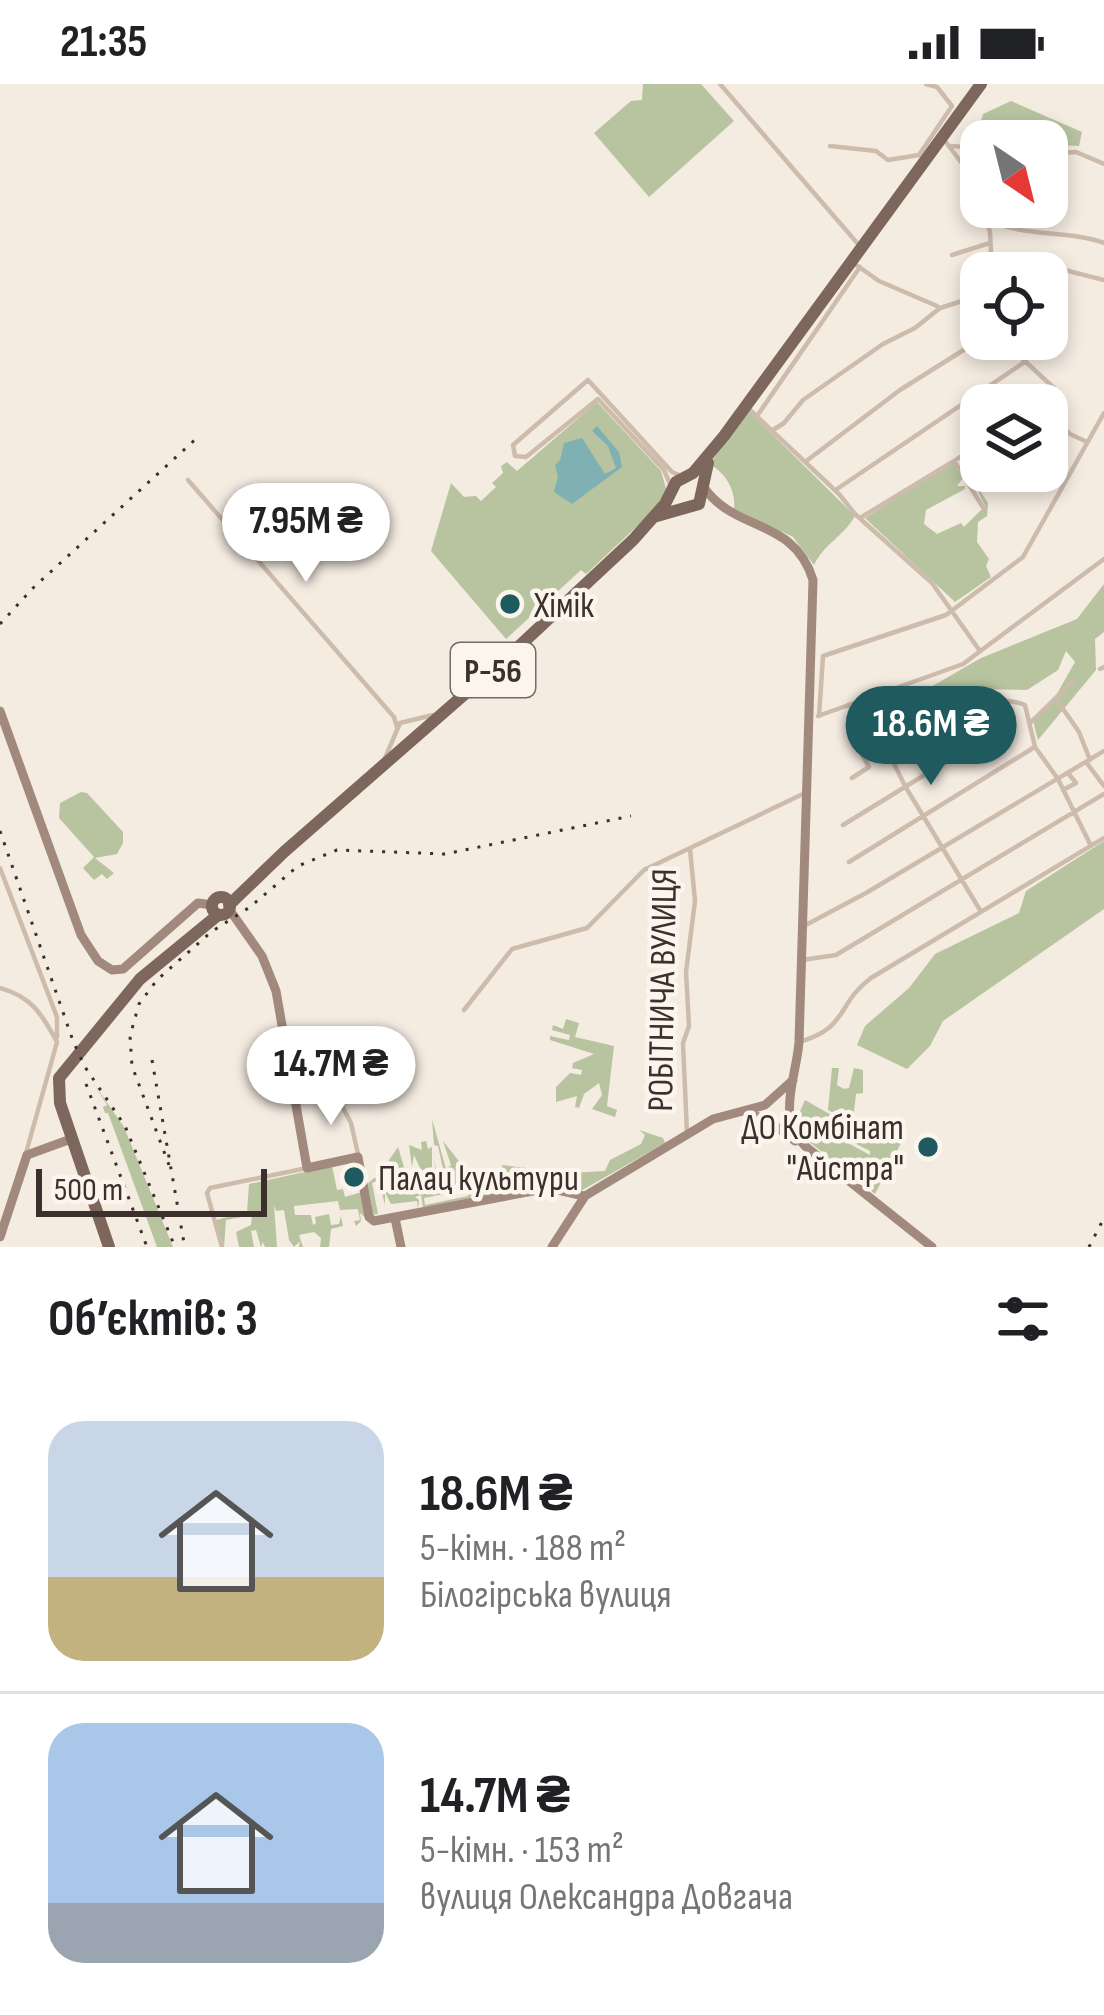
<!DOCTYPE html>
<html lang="uk">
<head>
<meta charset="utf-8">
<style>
	:root { --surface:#fff; --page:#f6f6f6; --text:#202124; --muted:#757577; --line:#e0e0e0; --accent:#1f5a5e }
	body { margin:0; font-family:"Sofia Sans Condensed",sans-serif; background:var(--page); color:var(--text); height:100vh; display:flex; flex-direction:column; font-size:45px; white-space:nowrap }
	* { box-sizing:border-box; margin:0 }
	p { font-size:39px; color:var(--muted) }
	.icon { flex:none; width:66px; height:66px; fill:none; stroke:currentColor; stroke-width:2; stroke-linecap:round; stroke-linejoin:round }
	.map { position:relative; height:1163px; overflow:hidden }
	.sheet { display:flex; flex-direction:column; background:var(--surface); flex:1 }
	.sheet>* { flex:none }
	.needle { width:78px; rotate:145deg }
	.buttons { position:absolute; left:960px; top:36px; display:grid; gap:24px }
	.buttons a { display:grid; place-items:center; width:108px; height:108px; border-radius:24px; background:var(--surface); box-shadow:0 6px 18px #0003; font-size:60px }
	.scale { position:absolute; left:36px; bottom:30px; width:231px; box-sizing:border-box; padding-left:12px; border:6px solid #3b302b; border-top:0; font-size:33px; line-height:42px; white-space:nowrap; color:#3b302b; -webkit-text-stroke:9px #fbf5ee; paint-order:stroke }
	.price { position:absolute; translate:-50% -102px; padding:0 27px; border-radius:42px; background:#fff; color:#222; font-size:39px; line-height:78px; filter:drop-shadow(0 3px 6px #0008) }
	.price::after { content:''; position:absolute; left:50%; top:72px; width:36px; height:27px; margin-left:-18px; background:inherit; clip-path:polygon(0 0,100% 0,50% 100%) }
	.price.active { background:var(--accent); color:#fff }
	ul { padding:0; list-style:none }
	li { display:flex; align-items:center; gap:36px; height:300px; padding:0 48px }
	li+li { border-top:3px solid var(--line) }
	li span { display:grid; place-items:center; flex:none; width:336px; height:240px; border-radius:36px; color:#555 }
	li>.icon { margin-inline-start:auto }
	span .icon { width:144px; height:144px; fill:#fffc; stroke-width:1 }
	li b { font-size:51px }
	h2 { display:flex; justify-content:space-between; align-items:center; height:144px; padding:0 48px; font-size:51px }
	.status { display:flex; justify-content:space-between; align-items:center; height:84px; padding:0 60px; background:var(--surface); direction:ltr }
	.status svg { height:33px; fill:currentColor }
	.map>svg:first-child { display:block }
</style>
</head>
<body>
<div class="status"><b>21:35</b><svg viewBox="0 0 49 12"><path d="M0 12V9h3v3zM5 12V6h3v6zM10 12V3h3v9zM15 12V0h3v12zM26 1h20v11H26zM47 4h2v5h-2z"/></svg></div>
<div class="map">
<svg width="1104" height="1163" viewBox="0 0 1104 1163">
	<rect width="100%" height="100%" fill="#f4ebe1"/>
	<path fill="#b8c4a0" d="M643 0H701L734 37 649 113 594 49 631 17 642 16Z
		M1011 17 1082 48 1079 62 990 57 980 41 983 30Z
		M597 318 661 387 667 408 647 433 586 490 581 486 506 555 431 467 451 399 464 413 476 412 481 417 496 403 492 399 503 389 501 382 507 378 517 387Z
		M750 328 855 432C844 452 824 460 814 481L793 453 734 425C736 406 726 390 710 380L745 329Z
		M953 378 963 394 957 402H965V405L926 426 924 440 937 450 961 439 964 443 985 422 975 401 964 392 967 387 988 419 987 432 978 438 977 458 989 475 986 482 991 493 955 518 865 434Z
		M1104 500V548L1095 555 1096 586 1038 656 1033 637 1050 622 1075 578 1066 567 1058 586 1027 606 929 604 981 574 1077 535Z
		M81 708 87 709 123 748V759L117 770 95 774 114 789 107 795 102 790 94 796 83 784 94 773 59 734 60 719Z
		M1104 757V825L943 937 930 962 907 985 857 961 865 942 909 904 935 870 1019 829 1026 807Z
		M566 935 579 939 575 953 614 962 607 1022 617 1026 615 1033 592 1025 602 1011 599 999 584 1010 579 1024 575 1023 577 1012 556 1018V1003L570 989 581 991 582 986 572 984 573 979 594 970 550 956V952L569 956 570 951 552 946 553 941 563 945Z
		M832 984H839L837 1001 844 1005 849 1004 854 984 863 986V1009L856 1010 853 1036 889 1044 890 1035 902 1057 875 1110 798 1049 804 1042H816L870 1071V1067L817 1040 796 1036 805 1016 861 1048 870 1049 828 1026Z
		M94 1000 124 1043 173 1163H157L108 1029H105L103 1023 107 1021Z
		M432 1035 446 1085 451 1081 443 1057 462 1081 456 1094 465 1091 472 1100 453 1104 447 1087 450 1106 454 1108 424 1114 425 1121 468 1112V1106H456L478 1102 476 1111 506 1106 502 1096 534 1090 520 1091 518 1088 499 1095 500 1099 481 1103 493 1097 476 1098V1095L504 1090 502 1081 544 1086 547 1095 551 1090 605 1087 610 1076 641 1060 645 1051 639 1046 663 1054 665 1059 579 1108 549 1099 475 1117 473 1113 472 1117 423 1123 421 1111 415 1113 419 1116 418 1125 417 1117 391 1120 385 1108V1121L379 1096 372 1099 378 1130 371 1131 365 1102 374 1094H389V1076L398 1063 407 1093 409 1088 414 1110 420 1109 416 1084 421 1086 414 1071 412 1083 409 1061 422 1066 421 1058 426 1057 428 1065 432 1063V1083L422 1102 436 1091 434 1075 440 1105 447 1104 438 1062 434 1061Z
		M332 1082 337 1106 343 1105 345 1113 362 1108 368 1136 360 1129 361 1137 356 1142 354 1137 360 1136 358 1125 340 1126 338 1117 294 1122 295 1131H311L313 1141 316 1139 315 1133 329 1130 331 1141 339 1140 341 1132 343 1142 331 1145 329 1163H320L321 1154 314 1148 299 1151 303 1163H299L300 1157 294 1163 289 1156 284 1126 276 1127 274 1121 277 1163H265L263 1158 261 1163 256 1146 251 1147 254 1163H239L236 1148 251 1141 252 1131 226 1136 224 1163 216 1136 247 1128 249 1100Z"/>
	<path fill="#7fb0b2" d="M597 342 619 368 622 383 572 420 554 408 558 393 555 381 560 376 564 359 582 354 605 390 616 384 608 362 592 347Z"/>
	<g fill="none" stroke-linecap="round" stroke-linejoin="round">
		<path stroke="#cdbbac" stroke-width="4.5" d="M720 0 858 160
			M942 53 967 86 981 122
			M830 62 876 67 888 76 919 71 952 22 937 3 926 0
			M951 62 981 64
			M1047 70 1076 68 1104 80
			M975 110 981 97
			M982 123 990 148 992 189
			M985 133C1020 155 1067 145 1104 159
			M952 171 990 159
			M992 176 1041 180 1104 196
			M852 178 879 197 937 222
			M1047 213 1055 215
			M1001 255 1054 304 1046 321
			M749 325 839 410 855 430 932 499 980 567
			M1047 329 1070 350 1085 357
			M757 332 860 183
			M773 346 784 339 803 316 883 260 915 244 940 224 981 211
			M981 359 954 377 984 425
			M805 378 900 306 981 255
			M188 396 394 633 397 643
			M670 400 664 386 598 315 526 373 515 372 513 361 588 296 672 388 679 391
			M837 405 1026 277
			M860 434 954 377
			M1100 585 1104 583
			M1057 616 1079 648 1090 676
			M848 621 873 637 905 702 980 826
			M818 632 963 580 1104 475
			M819 632 823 572 946 531 1023 473 1104 329
			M874 636 907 650
			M1030 639 1073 597
			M385 674 400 639 433 631
			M1086 678 1104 702
			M852 694 869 683 862 670C878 656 895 655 915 647 948 634 988 606 1025 621L1035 663 1058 695 1091 762
			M1063 706 1076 699 1068 689
			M843 741 988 652
			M849 778 1033 664
			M0 784 57 933V953
			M802 843 866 809 1104 667
			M802 876 836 871 1104 710
			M0 904C32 913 42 930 57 958L26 1069
			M464 926 512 865 587 844 644 786 803 710
			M799 958C849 944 836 920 871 894L1104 754
			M332 1003 351 1039 358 1070
			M687 1050 683 959 689 942 686 888 695 817 690 765
			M222 1163 207 1109 210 1104 307 1084"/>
		<path stroke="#a18a7d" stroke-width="9" d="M703 402C734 449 794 433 813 496L799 958C796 996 776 1031 805 1062L932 1163
			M0 627 81 851 98 877 112 886 123 885 198 819 212 821
			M229 825 262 872 276 907 307 1084 358 1073 369 1133 374 1137 549 1104 584 1112
			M748 1031 765 1034 795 1057
			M395 1134 401 1163
			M0 1153 27 1071 71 1055
			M552 1163 585 1112 713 1035 765 1021 793 996"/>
		<path stroke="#7d675c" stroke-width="12" d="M657 432 699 420 708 379
			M212 822a9 9 0 1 1 18 0a9 9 0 1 1-18 0Z
			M229 821 284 768 514 567 633 456 665 420 676 398 693 389 724 352 981 0
			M109 1163 60 1019 59 994 140 895 218 831"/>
		<path stroke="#3b302b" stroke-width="3" stroke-dasharray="3 9" stroke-linecap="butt" d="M0 540 33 504 198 353
			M0 747 73 957 85 983 125 1042 175 1163
			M152 976 184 1159
			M86 1000 147 1163
			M169 1081 132 982 130 952 139 920 157 896 211 848 250 823 298 782 337 766 445 770 631 732
			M1089 1163 1104 1134"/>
	</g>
	<g fill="#1f5a5e" stroke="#fbf5ee" stroke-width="4.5">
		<circle cx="510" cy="520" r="12"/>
		<circle cx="928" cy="1063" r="12"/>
		<circle cx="354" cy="1093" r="12"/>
	</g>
	<g text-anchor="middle" stroke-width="9" stroke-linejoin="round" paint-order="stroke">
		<rect fill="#fbf5ee" stroke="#756b66" stroke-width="3" x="451" y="559" width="84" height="54" rx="9"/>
		<g font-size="33" font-weight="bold" fill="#3b302b">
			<text x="493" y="598">Р-56</text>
		</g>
		<g font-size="36" fill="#3b302b" stroke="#fbf5ee" text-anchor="start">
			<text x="534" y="533">Хімік</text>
			<text x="904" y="1055" text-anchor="end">ДО Комбінат<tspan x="904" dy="41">"Айстра"</tspan></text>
			<text x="378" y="1106">Палац культури</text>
		</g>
		<g font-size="36" fill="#3b302b" stroke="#fbf5ee">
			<text transform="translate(661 906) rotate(-89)" y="13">РОБІТНИЧА ВУЛИЦЯ</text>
		</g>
	</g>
</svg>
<div class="buttons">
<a><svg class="needle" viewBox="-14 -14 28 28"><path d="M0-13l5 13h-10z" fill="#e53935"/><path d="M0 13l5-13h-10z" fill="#757577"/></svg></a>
<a><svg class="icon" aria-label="locate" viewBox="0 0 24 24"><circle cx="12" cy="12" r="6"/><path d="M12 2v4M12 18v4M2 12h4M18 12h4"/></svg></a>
<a><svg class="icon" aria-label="layers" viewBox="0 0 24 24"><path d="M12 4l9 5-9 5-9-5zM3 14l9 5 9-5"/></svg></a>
</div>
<div class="scale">500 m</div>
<b class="price" style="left:306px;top:501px">7.95M ₴</b>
<b class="price active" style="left:931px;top:704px">18.6M ₴</b>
<b class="price" style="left:331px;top:1044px">14.7M ₴</b>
</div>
<section class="sheet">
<h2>Об’єктів: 3<svg class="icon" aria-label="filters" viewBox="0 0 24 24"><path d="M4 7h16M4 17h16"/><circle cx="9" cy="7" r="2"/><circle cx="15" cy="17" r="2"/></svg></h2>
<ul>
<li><span style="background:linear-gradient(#c9d6e8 65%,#c2b280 0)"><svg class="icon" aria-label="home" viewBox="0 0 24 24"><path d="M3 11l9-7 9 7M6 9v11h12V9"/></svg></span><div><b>18.6M ₴</b><p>5-кімн. · 188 m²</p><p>Білогірська вулиця</p></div></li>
<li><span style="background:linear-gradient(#a9c7e8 75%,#9aa5b1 0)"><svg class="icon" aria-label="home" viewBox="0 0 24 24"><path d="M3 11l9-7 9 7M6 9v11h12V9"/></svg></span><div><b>14.7M ₴</b><p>5-кімн. · 153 m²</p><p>вулиця Олександра Довгача</p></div></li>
</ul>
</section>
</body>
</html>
